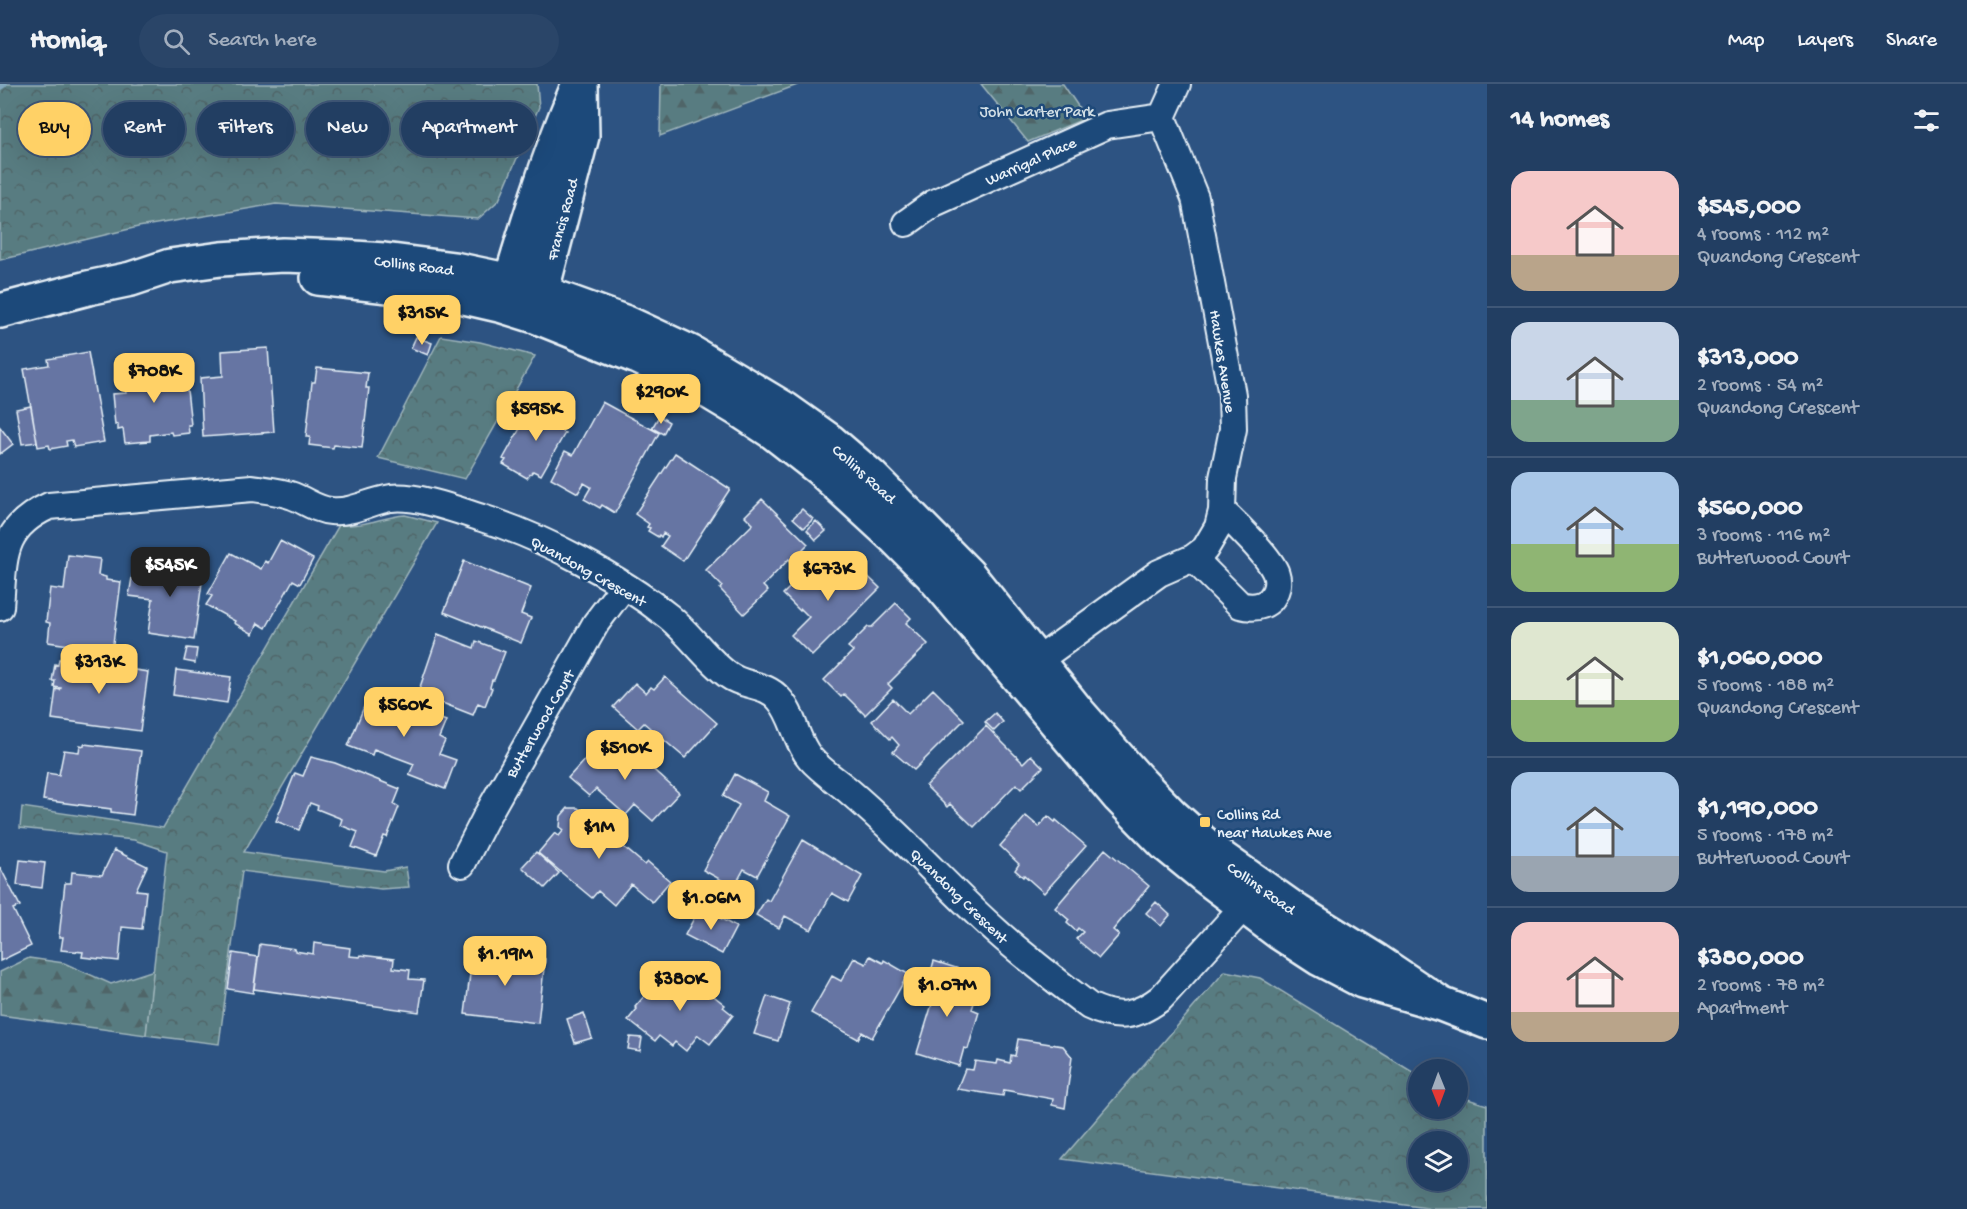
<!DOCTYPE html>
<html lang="en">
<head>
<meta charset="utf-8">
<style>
	:root { --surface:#223e62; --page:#2a4568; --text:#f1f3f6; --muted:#a2aebe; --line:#3f5777; --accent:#ffd166 }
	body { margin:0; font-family:"Gochi Hand",sans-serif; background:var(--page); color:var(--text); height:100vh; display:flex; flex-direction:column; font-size:22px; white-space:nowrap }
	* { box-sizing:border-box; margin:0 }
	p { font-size:20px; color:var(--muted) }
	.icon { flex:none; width:33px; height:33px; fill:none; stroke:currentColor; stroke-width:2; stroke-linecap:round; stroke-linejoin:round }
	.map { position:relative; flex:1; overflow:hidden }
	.drawer { display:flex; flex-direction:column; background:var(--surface); width:480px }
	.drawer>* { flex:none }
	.guide { position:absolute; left:18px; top:18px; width:570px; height:54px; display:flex; gap:12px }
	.needle { width:39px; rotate:179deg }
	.fabs { position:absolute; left:1408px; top:975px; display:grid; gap:12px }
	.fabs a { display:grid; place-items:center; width:60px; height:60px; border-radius:50%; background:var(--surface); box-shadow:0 6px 24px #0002,0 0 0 2px var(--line); font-size:30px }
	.price { position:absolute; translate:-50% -51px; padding:0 14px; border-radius:12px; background:var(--accent); color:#111; font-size:20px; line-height:39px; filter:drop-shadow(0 2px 3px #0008) }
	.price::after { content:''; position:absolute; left:50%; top:36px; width:18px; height:14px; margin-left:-9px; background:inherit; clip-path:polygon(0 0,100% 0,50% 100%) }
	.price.current { background:#222; color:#fff }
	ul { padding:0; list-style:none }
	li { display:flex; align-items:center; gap:18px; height:150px; padding:0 24px }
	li+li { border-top:2px solid var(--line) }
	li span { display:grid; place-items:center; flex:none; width:168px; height:120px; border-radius:18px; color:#555 }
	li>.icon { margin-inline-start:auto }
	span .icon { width:72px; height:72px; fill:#fffc; stroke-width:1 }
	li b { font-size:26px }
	h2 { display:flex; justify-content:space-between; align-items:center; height:72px; padding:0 24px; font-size:26px }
	.pill { padding:0 21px; border-radius:27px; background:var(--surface); box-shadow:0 6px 24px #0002,0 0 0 2px var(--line); font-size:21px; line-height:54px }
	.pill.current { background:var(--accent); color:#111 }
	header { display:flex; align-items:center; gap:36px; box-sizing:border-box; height:84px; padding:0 30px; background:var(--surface); border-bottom:2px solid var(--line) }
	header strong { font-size:28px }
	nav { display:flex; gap:33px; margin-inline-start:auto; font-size:21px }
	.search { width:420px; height:54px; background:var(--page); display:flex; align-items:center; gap:15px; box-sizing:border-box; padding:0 21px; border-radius:33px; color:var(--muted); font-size:22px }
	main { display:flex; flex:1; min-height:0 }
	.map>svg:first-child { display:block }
</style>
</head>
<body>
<header>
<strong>Homiq</strong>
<div class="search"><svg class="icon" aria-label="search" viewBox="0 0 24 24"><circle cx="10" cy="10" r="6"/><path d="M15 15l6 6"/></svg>Search here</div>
<nav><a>Map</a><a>Layers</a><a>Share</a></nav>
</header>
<main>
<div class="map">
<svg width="1487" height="1125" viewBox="0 0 1487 1125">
	<defs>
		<pattern id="forest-firs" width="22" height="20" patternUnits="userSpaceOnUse" patternTransform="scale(1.5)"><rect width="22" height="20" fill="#587c81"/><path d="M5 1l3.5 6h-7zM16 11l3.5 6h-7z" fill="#506568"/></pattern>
		<pattern id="park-crowns" width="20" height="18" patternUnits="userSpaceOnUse" patternTransform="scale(1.5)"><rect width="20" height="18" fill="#587c81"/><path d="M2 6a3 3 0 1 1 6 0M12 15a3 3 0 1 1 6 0" fill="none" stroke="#506568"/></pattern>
	</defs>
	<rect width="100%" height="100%" fill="#2d5382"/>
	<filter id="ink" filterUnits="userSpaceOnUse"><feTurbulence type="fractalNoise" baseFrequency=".0167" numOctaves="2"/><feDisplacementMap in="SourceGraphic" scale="12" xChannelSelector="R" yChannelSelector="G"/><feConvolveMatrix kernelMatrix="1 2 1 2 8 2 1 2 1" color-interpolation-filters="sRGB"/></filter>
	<g filter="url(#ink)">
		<path fill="url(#forest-firs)" stroke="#a0b6bc" stroke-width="1.5" d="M661 0H800L660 52Z
			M981 0H1063L1086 34 1028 58Z
			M29 874 64 879 111 900 154 886 146 951 0 931V888Z"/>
		<path fill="url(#park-crowns)" stroke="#a0b6bc" stroke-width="1.5" fill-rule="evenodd" d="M0 0H537L539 23 499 116 478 135 276 120 138 143 0 176Z
			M441 252 480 258 535 272 465 395 378 374Z
			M405 431 437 439 244 768 384 787 406 783 409 803 381 805 242 787 219 960 146 951 167 767 134 756 20 744 22 723 163 744 339 441C366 443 381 433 405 431Z
			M1225 887 1260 894 1419 992V1024H1458V1012L1487 1021V1125H1435L1062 1075ZM1419 1058H1458V1096H1419Z"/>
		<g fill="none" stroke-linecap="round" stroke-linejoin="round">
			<path stroke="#82a7be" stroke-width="8" d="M0 2 3 0"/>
		</g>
		<path fill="#6675a3" stroke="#e8f1f8" stroke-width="1.5" d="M416 253 432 259 428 271 411 264Z
			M268 264 274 348 203 353 200 294 223 292 222 267Z
			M88 268 104 358 74 363 72 356 66 357 67 362 50 365 49 361 38 363 24 285 49 281 48 275Z
			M184 280 191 341H188L189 349 172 351 171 348 150 351V357L125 359 123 345 118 346V340L115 341 112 310 126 309 124 296 144 294 143 284Z
			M317 284 368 289 366 304H369L362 364 334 361 333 364 309 361 310 353H306L312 298H315Z
			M602 318 659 349 615 429 602 421 600 424 584 415 591 403 584 399 578 409 551 394 565 367 573 371Z
			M538 320 568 337 562 348 565 349 541 391 533 387 527 394 503 380 506 376 503 375 528 330 531 332Z
			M31 322 37 358 22 360 16 325Z
			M659 332 669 338 663 350 652 344Z
			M0 343 13 360 0 370Z
			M675 369 730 405 683 477 661 462 668 452 663 449 661 453 659 451 658 453 648 447 650 444 647 443 649 440 635 430Z
			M762 415 808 460 791 477 789 475 763 502 768 507 744 530 720 505 722 502 706 486 753 440 745 432Z
			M802 425 813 435 804 444 793 434Z
			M816 437 826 447 816 456 807 446Z
			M280 457 313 475 300 500 293 496 266 544 258 539 253 550 234 539 235 537 206 521 212 512 208 510 231 469 261 485 265 477 268 479Z
			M68 471 100 475 98 491 106 493V496L121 498 112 567 48 558 50 539 46 538 50 504 64 506Z
			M818 476 837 494 853 478 880 504 812 572 791 551 809 533 801 525 800 527 783 510Z
			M464 477 531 504 521 530 531 534 521 559 444 528Z
			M175 479 204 484 194 556 148 549 153 515 129 512 134 481 174 486Z
			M896 519 911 534 906 539 928 560 888 600 892 604 865 631 844 610 841 613 824 596 853 567 848 563 868 543H872Z
			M438 550 474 564 476 557 505 568 494 596H492L490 603 492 604 485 622 478 619 473 631 432 615 433 612 419 606Z
			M187 564 197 565 195 579 184 577Z
			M59 575 148 588 140 647 52 635 56 605 60 606 61 604 54 603 55 597H52L55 580 58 581Z
			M176 586 231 593 227 619 173 611Z
			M665 593 717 639 685 674 644 639 638 645 613 623 635 599 646 609 651 603 654 605Z
			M933 605 964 636 914 686 893 668 899 661 892 653 890 655 872 637 893 615 908 630Z
			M370 608 446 637 439 654 445 657 439 670 456 676 445 705 409 691 414 680 374 665 372 671 348 662Z
			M995 629 1003 638 994 647 985 638Z
			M986 642 1023 679 1031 671 1043 683 1021 705 1016 700 974 743 950 720 947 723 926 702Z
			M620 655 679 709 653 737 635 721 626 731 596 705 589 712 568 694 586 674 596 682 604 673 600 669 607 661 612 665Z
			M84 660 141 667 133 731 111 728V725L43 716 47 689 59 691 64 666 79 668 80 661 84 662Z
			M311 673 335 679 400 705 394 720 399 723 387 753 384 752 376 772 352 763 358 748 340 741 342 735 317 725 318 722 310 719 299 746 276 737 295 689 303 692Z
			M735 690 768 708 764 717 790 732 757 792 744 785 734 803 703 786 739 721 723 712Z
			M568 724H578L645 781 648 778 670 797 652 818 631 800 614 821 598 807 592 814 538 769 555 749 559 752 564 746 560 743 561 732Z
			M1026 732 1039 743 1048 732 1055 738 1056 736 1086 762 1044 809 1024 791 1023 793 1015 786 1019 780 1000 762Z
			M803 756 862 792 848 818 832 809 811 846 785 832 779 844 756 831 766 815 769 817Z
			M1105 765 1149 802 1113 846 1119 851 1099 874 1076 855 1083 848 1078 844 1076 847 1067 839 1069 836 1055 824Z
			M114 766 147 782 136 806 146 807 142 845 122 843 119 877 82 873 83 868 61 866 63 853H59L65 799H71L72 788 102 791Z
			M536 768 559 789 545 804 522 783Z
			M20 776 45 779 42 804 17 801Z
			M0 783 20 822 13 825 31 862 0 877Z
			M1156 818 1170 831 1161 842 1146 829Z
			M700 823 736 843 722 870 685 851Z
			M314 859 350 864 349 872 360 873 361 871 394 875 393 884 410 886 409 895 424 896 419 928 254 905 260 860 295 865V867L313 870Z
			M473 866 509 870 508 879 513 880 514 871 545 875 538 939 465 930Z
			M233 869 258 873 253 909 228 905Z
			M870 872 883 879 884 876 908 890 872 954 862 948 858 955 811 929 832 892 841 897 854 874 866 880Z
			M934 877 959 885 953 905 966 909 964 916 974 919 972 925 979 928 968 965 964 964 959 982 917 969 936 907 926 904Z
			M669 882 697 905 700 901 725 921 723 923 733 931 710 960 698 951 686 967 675 958 672 962 659 952 655 957 628 936 637 925 635 923 646 910 649 913 653 909 649 906Z
			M767 912 790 920 778 957 754 950Z
			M584 929 592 954 575 959 567 935Z
			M630 953 642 954 640 967 628 965Z
			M1018 955 1063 962 1072 973 1065 1024 1052 1021 1053 1015 1004 1006 1003 1012 957 1005 965 985 973 986 975 977 997 980 998 976 1010 979 1011 971 1015 972Z"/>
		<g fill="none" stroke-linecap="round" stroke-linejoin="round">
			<defs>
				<path id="street" d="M906 139 934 119 1107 41 1162 33
					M1193 474 1240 521C1251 524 1261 524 1270 516 1276 509 1279 499 1276 490 1271 474 1235 439 1222 427
					M0 523C4 474 0 444 49 422L252 404C266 406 280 407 293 412 306 417 317 426 331 427 353 429 370 417 391 414 418 411 457 426 482 434 543 453 619 493 669 533 691 551 706 575 728 591 744 603 766 599 779 615 794 631 795 656 810 674 821 687 837 697 850 708 864 720 878 733 892 746 927 779 960 815 996 847 1026 874 1058 898 1089 922 1118 936 1136 933 1161 914L1255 810
					M1037 577 1159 489 1193 474 1205 465 1218 443 1222 427 1223 394 1233 345 1232 311 1195 114 1162 33 1177 0
					M462 780 486 733 596 539 624 502"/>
				<path id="secondary" d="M318 194 442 208 503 222 535 232 640 274 696 300 736 324 774 349 820 385 894 453 931 490 1119 713 1165 760 1203 791 1280 849 1320 875 1362 897 1441 920 1487 938
					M504 219C525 148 547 76 576 7
					M0 227 88 204 131 195 170 182 221 175 283 171 340 173 384 176 454 185 511 197 627 239 690 268 785 325 830 357 872 393 968 490 1079 629 1140 698 1172 731 1216 770 1298 828 1377 877 1441 920
					M536 229 582 52 581 0"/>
			</defs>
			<use href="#street" stroke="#e8f1f8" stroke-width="30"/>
			<use href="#secondary" stroke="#e8f1f8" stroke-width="38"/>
			<use href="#street" stroke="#1f4a7a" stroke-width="26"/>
			<use href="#secondary" stroke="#1f4a7a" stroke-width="33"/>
		</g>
	</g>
	<rect fill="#ffd166" stroke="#1f4a7a" stroke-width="2" x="1199" y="732" width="12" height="12" rx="3"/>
	<g text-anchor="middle" stroke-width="5" stroke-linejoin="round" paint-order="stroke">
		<g font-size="16" fill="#d2dfe6" stroke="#1f4a7a">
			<text x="1037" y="32">John Carter Park</text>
		</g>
		<g font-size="16" fill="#e8f1f8" stroke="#1f4a7a">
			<text transform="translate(1030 76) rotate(-24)" y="6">Warrigal Place</text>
			<text transform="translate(561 135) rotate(-75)" y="6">Francis Road</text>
			<text transform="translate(414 180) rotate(7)" y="6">Collins Road</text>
			<text transform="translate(1224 277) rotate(81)" y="6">Hawkes Avenue</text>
			<text transform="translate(865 389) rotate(42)" y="6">Collins Road</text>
			<text transform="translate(589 486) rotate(29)" y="6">Quandong Crescent</text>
			<text transform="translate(539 639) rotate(-60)" y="6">Butterwood Court</text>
			<text transform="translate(1262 803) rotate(35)" y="6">Collins Road</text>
			<text transform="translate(960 811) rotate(44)" y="6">Quandong Crescent</text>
		</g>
		<g font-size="16" fill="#e8f1f8" stroke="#1f4a7a" text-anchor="start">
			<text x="1217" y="735">Collins Rd<tspan x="1217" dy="18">near Hawkes Ave</tspan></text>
		</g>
	</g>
</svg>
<div class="fabs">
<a><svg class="needle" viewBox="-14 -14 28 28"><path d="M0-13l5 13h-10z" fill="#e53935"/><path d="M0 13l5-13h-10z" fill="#a2aebe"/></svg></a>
<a><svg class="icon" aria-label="layers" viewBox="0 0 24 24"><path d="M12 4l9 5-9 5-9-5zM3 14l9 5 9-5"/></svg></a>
</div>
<b class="price" style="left:422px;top:262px">$315K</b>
<b class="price" style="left:154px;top:320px">$708K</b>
<b class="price" style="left:661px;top:341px">$290K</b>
<b class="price" style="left:536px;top:358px">$595K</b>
<b class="price current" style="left:170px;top:514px">$545K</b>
<b class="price" style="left:828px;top:518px">$673K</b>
<b class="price" style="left:99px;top:611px">$313K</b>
<b class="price" style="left:404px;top:654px">$560K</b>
<b class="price" style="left:625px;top:697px">$510K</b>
<b class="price" style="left:599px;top:776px">$1M</b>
<b class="price" style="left:711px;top:847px">$1.06M</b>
<b class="price" style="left:505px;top:903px">$1.19M</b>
<b class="price" style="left:680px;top:928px">$380K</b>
<b class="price" style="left:947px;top:934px">$1.07M</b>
<div class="guide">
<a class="pill current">Buy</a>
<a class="pill">Rent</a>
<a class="pill">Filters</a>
<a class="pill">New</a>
<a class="pill">Apartment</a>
</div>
</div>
<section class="drawer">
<h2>14 homes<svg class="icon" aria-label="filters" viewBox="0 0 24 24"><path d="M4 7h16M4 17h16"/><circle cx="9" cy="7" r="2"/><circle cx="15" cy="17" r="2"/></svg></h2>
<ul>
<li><span style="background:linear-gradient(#f6c9c9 70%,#b9a48a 0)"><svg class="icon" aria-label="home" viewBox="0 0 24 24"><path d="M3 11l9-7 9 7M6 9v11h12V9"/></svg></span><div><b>$545,000</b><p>4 rooms · 112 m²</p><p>Quandong Crescent</p></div></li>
<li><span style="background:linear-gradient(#c9d6e8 65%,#7fa58c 0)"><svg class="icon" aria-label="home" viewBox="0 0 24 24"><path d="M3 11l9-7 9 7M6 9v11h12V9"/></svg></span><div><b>$313,000</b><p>2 rooms · 54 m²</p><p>Quandong Crescent</p></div></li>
<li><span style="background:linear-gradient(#a9c7e8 60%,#8fb573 0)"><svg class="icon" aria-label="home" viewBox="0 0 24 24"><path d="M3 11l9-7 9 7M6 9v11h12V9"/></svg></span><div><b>$560,000</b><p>3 rooms · 116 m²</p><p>Butterwood Court</p></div></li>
<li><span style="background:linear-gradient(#dfe7d0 65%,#8fb573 0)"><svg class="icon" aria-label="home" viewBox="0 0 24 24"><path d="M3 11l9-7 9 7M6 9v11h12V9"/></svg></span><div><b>$1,060,000</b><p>5 rooms · 188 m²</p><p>Quandong Crescent</p></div></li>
<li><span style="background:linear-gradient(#a9c7e8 70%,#9aa5b1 0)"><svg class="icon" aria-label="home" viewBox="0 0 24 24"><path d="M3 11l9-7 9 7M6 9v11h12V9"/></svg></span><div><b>$1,190,000</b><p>5 rooms · 178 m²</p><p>Butterwood Court</p></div></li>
<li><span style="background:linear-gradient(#f6c9c9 75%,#b9a48a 0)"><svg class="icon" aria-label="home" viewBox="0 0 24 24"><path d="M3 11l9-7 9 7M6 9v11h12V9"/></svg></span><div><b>$380,000</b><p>2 rooms · 78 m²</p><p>Apartment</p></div></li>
</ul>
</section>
</main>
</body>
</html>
